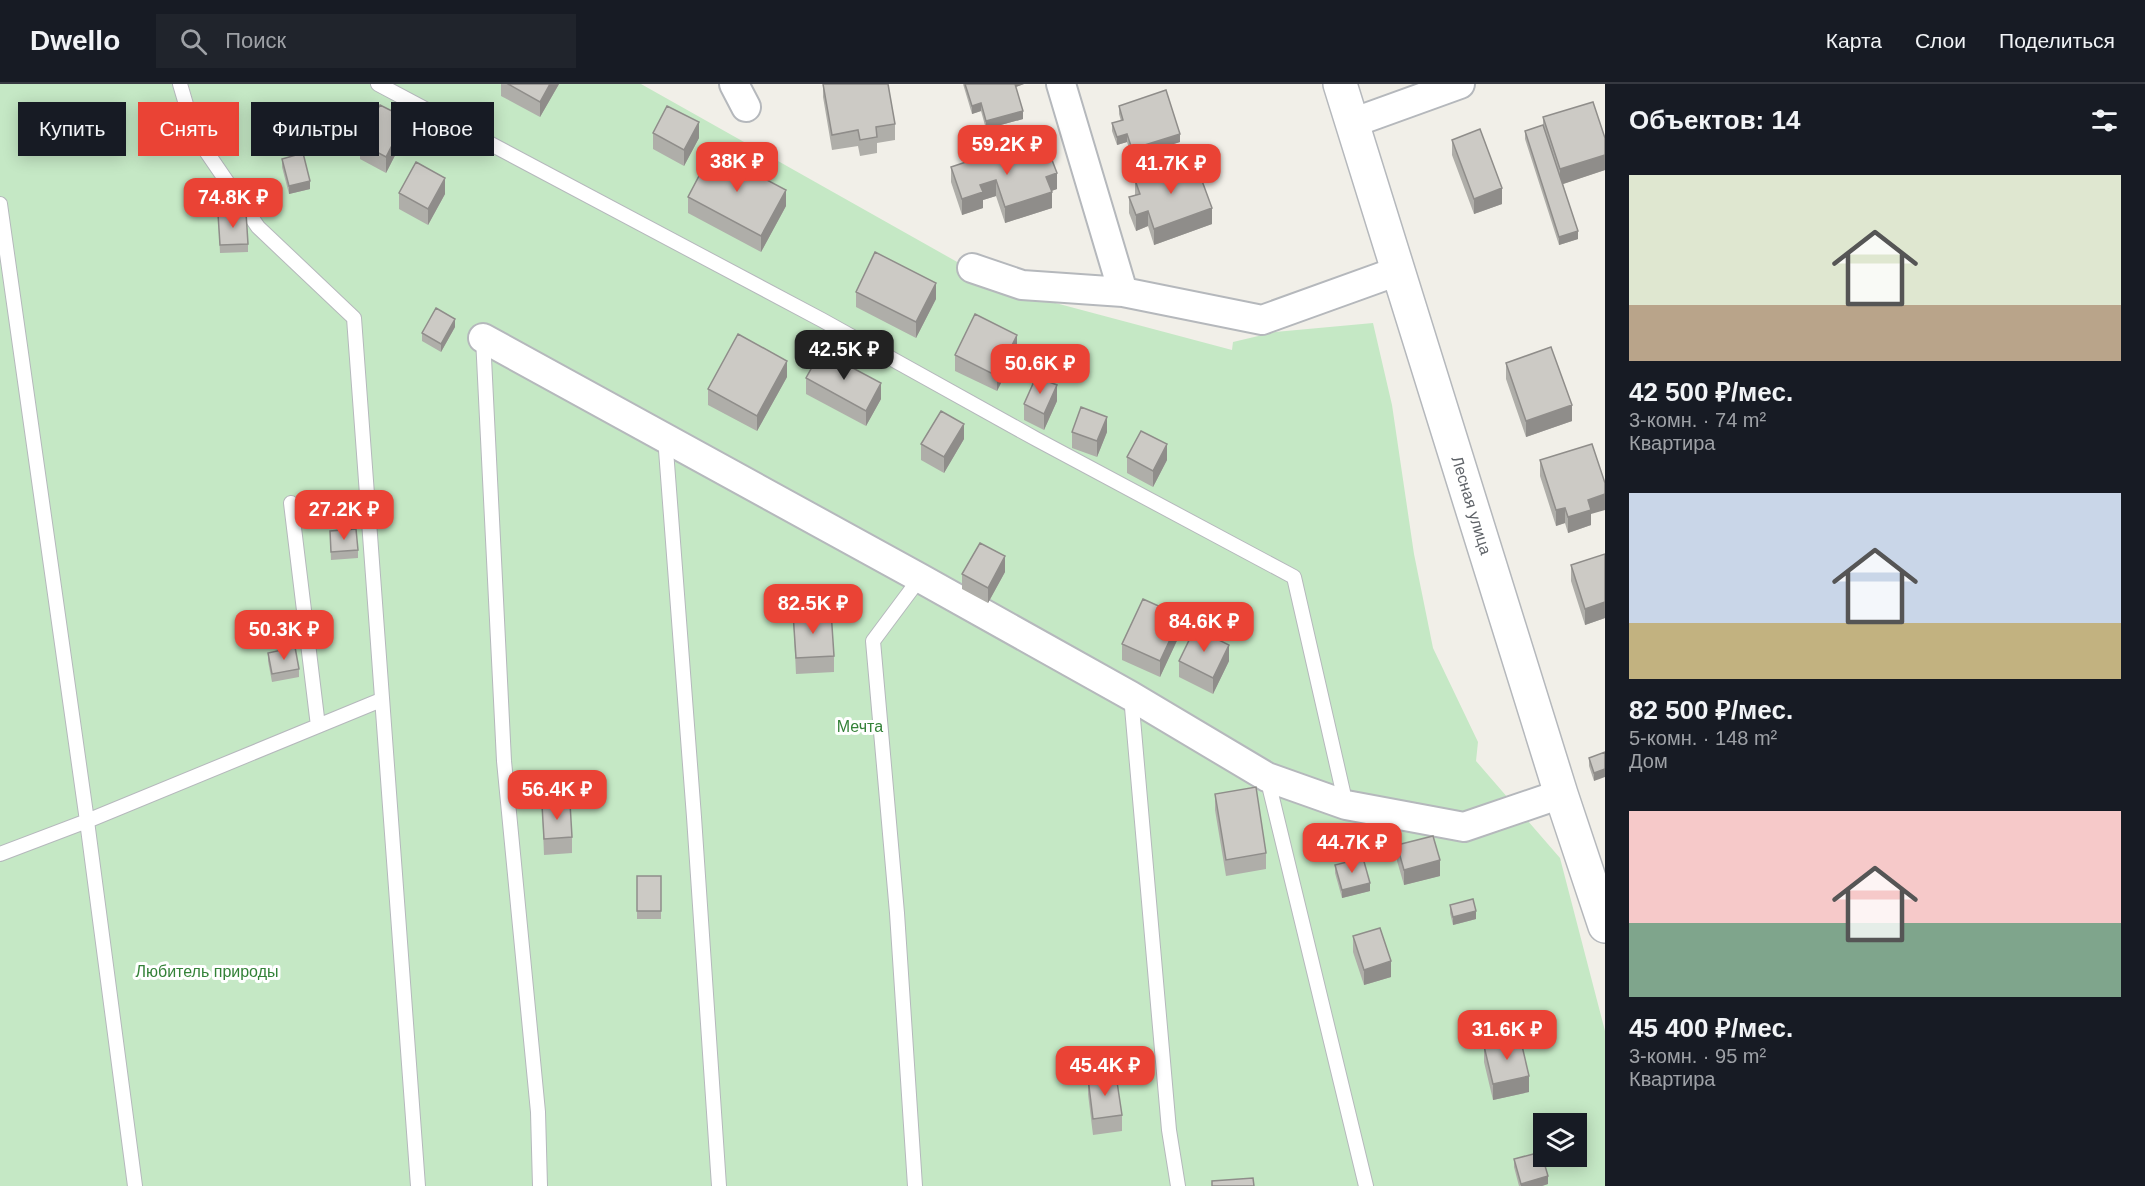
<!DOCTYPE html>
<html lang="ru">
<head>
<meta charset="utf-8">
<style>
	:root { --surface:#171b24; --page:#20242c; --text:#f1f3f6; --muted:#9ea1a6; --line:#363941; --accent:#ea4335 }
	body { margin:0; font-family:Arial,sans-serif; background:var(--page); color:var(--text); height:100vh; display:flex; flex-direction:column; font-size:22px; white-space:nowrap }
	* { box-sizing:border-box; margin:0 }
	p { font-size:20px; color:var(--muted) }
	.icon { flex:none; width:33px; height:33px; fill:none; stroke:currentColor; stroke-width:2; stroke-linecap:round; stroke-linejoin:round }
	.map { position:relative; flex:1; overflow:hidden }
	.details { display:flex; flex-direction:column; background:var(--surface); width:540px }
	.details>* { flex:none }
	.guide { position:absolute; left:18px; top:18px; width:570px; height:54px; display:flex; gap:12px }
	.tools { position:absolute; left:1533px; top:1029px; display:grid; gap:12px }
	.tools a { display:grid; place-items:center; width:54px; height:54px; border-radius:0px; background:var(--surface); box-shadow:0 3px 15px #0003; font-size:30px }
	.price { position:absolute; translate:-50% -51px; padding:0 14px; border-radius:12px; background:var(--accent); color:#fff; font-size:20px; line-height:39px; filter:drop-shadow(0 2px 3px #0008) }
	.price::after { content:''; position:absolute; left:50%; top:36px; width:18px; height:14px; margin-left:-9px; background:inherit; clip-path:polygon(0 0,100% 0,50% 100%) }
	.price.selected { background:#222; color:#fff }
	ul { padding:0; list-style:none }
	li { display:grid; align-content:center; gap:12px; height:318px; padding:0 24px }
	li span { display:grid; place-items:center; height:186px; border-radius:0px; color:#555 }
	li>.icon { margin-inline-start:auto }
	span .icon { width:108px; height:108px; fill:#fffc; stroke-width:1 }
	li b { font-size:26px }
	h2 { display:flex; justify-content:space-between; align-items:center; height:72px; padding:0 24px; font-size:26px }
	.tag { padding:0 21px; border-radius:0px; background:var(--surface); box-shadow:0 3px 15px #0003; font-size:21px; line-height:54px }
	.tag.selected { background:var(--accent); color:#fff }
	header { display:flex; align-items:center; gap:36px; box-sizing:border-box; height:84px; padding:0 30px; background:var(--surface); border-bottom:2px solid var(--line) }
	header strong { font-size:28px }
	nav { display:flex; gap:33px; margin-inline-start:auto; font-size:21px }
	.search { width:420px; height:54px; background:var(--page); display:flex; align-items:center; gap:15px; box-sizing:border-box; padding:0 21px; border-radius:0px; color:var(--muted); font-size:22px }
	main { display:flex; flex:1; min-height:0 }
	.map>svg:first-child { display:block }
</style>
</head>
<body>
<header>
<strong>Dwello</strong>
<div class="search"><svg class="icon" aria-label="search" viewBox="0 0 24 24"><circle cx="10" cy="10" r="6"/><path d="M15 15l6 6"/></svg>Поиск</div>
<nav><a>Карта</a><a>Слои</a><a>Поделиться</a></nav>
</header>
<main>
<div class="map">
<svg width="1605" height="1102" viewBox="0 0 1605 1102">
	<rect width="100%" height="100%" fill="#f1efe8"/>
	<path fill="#c5e8c5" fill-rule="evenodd" d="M0 0H178L200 41 188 0H641L1007 206 1232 266 1233 258 1275 248 1373 239 1392 321 1414 470 1433 564 1478 658 1476 677 1560 774 1605 947V1102H0ZM1544 1040H1576V1072H1544Z"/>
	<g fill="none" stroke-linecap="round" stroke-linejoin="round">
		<defs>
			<path id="service" d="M180 0 195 51 258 143 354 234 418 1102
				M378 0 822 236 1036 355 1294 493 1346 721
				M0 120 87 737 135 1102
				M483 254 504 677 538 1028 540 1102
				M665 353 694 733 719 1102
				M291 419 318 642
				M1131 612 1169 1046 1178 1102
				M1267 693 1366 1102
				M0 770 87 737 381 616
				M915 1102 897 829 873 557 920 494"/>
			<path id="minor" d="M734 0 746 23
				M1061 0 1123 208
				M1352 39 1460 0
				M972 184 1022 201 1123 208 1262 236 1398 187
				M483 254 920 494 1131 612 1267 693 1346 721 1464 743 1561 710"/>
			<path id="tertiary" d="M1340 0 1561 710 1605 842"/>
		</defs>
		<use href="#service" stroke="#b5b8bc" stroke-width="16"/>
		<use href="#minor" stroke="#b5b8bc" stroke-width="32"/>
		<use href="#tertiary" stroke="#b5b8bc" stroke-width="36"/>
		<use href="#service" stroke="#fff" stroke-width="14"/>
		<use href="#minor" stroke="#fff" stroke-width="28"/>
		<use href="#tertiary" stroke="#fff" stroke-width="33"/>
	</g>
	<path fill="#afaea9" d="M501 0H559L540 33 501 12Z
		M823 0H888L895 40V56L877 59V69L860 72 858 62 832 66 823 13Z
		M963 0H1024L1015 3 1023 35 986 45 981 27 972 30Z
		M1119 22 1180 58 1132 73 1127 58 1117 61 1112 47V39L1121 37 1119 30Z
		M1543 33 1605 54V86L1563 100 1578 155 1559 161 1525 55V47L1543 41Z
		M653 49 699 54 684 82 653 65Z
		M406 50 386 89 360 75V59Z
		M1452 56 1502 120 1474 130 1452 71Z
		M282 75 310 105 289 110 282 83Z
		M992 77 1057 105 1051 107 1052 124 1005 139 996 112 983 116V124L962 131 951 98V83Z
		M1135 96 1212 140 1154 161 1148 142 1136 147 1129 129V113L1135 111Z
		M399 109 445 110 428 141 399 125Z
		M688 113 786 122 761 168 688 129Z
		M218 130 248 160V168L220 169Z
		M856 208 936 215 916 254 856 223Z
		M455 243 441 268 422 257V249Z
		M1017 267 997 307 955 287V271Z
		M1506 279 1572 337 1526 353 1506 295Z
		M787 293 757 347 708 321V305Z
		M806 294 881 315 866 342 806 310Z
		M1057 317 1044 346 1024 336V320Z
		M1072 348H1107L1097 373 1072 364Z
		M964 355 944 389 921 376V360Z
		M1127 373 1167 376 1153 403 1127 389Z
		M1540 376 1591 430V441L1568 449 1565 439 1556 442 1540 392Z
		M330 447 358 466V474L331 476Z
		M1605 470V534L1585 541 1571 497V481Z
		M1005 488 988 519 962 505V490Z
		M793 529 834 572V588L796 590Z
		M1181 548 1160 593 1122 576V560Z
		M268 569 299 585V593L272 598 268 577Z
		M1179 577H1229L1213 610 1179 593Z
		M1605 668 1594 697 1589 682V674Z
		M1215 710 1266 769V785L1226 792 1215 726Z
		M542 721 572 753V769L544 771Z
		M1397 761 1440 792 1404 801 1397 777Z
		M1335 781 1370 807 1342 814 1335 789Z
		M637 792H661V835H637Z
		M1450 821 1476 835 1453 841 1450 829Z
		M1353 852 1391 893 1364 901 1353 868Z
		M1484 962 1529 1008 1493 1016 1484 978Z
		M1088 994 1122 1031V1047L1093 1051 1088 1010Z
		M1514 1075 1548 1100 1542 1102H1519L1514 1083Z"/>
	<path fill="#8f8d8a" d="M550 0H559L540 33V18Z
		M1013 0H1024L1013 4Z
		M981 19V27L972 30V22Z
		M1023 27V35L986 45V37Z
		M406 34V50L386 89V73Z
		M699 38V54L684 82V66Z
		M1127 50V58L1117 61V53Z
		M1180 50V58L1132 73V65Z
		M1605 71V86L1560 101V85Z
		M1057 89V105L1046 109V93Z
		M445 94V110L428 141V125Z
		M996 96V112L983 116V124L962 131V115L980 101Z
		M310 97V105L289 110V102Z
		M1502 104V120L1474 130V115Z
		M786 106V122L761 168V152Z
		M1052 108V124L1005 139V123Z
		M1212 124V140L1154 161V145Z
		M1148 127V142L1136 147V131Z
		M1578 147V155L1559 161V153Z
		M936 199V215L916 254V238Z
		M455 235V243L441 268V260Z
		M1017 251V267L997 307V292Z
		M787 277V293L757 347V332Z
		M881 299V315L866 342V327Z
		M1057 301V317L1044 346V330Z
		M1572 321V337L1526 353V337Z
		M1107 333V348L1097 373V357Z
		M964 340V355L944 389V373Z
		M1167 360V376L1153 403V387Z
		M1605 410V426L1591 430V441L1568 449V433L1588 416Z
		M1565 424V439L1556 442V426Z
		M1005 472V488L988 519V504Z
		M1605 518V534L1585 541V525Z
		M1181 532V548L1160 593V577Z
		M1229 561V577L1213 610V594Z
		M1605 685V693L1594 697V689Z
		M1440 776V792L1404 801V786Z
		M1370 799V807L1342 814V806Z
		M1476 827V835L1453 841V833Z
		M1391 877V893L1364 901V886Z
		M1529 992V1008L1493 1016V1000Z
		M1548 1092V1100L1542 1102H1521V1100Z"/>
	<path fill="#cccac5" stroke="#8f8d8a" stroke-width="1.5" d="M508 0H550L540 18Z
		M823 0H888L895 40 876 43 877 53 860 56 858 46 832 51Z
		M965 0H1015L1023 27 986 37 981 19 972 22Z
		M1166 6 1180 50 1132 65 1127 50 1117 53 1112 39 1123 36 1119 22Z
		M1593 18 1605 54V71L1560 85 1543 33Z
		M380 21 406 34 386 73 360 59Z
		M667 22 699 38 684 66 653 49Z
		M1543 41 1578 147 1559 153 1525 47Z
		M1480 45 1502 104 1474 115 1452 56Z
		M1036 63 1042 79 1052 76 1057 89 1046 93 1052 108 1005 123 996 96 980 101 983 108 962 115 951 83 990 70 992 77Z
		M712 67 786 106 761 152 688 113Z
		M303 69 310 97 289 102 282 75Z
		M1194 75 1212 124 1154 145 1148 127 1136 131 1129 113 1140 110 1135 96Z
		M416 78 445 94 428 125 399 109Z
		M246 128 248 160 220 161 218 130Z
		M875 168 936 199 916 238 856 208Z
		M436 224 455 235 441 260 422 249Z
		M975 230 1017 251 997 292 955 271Z
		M738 250 787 277 757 332 708 305Z
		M1551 263 1572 321 1526 337 1506 279Z
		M821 267 881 299 866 327 806 294Z
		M1036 293 1057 301 1044 330 1024 320Z
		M1081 323 1107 333 1097 357 1072 348Z
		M941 327 964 340 944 373 921 360Z
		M1141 347 1167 360 1153 387 1127 373Z
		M1592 360 1605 399V410L1588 416 1591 426 1568 433 1565 424 1556 426 1540 376Z
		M356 445 358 466 331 468 330 447Z
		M980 459 1005 472 988 504 962 490Z
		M1605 470V518L1585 525 1571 481Z
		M1143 515 1181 532 1160 577 1122 560Z
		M831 527 834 572 796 574 793 529Z
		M1195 544 1229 561 1213 594 1179 577Z
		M295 563 299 585 272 590 268 569Z
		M1605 668V685L1594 689 1589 674Z
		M1256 703 1266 769 1226 776 1215 710Z
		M570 719 572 753 544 755 542 721Z
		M1433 752 1440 776 1404 786 1397 761Z
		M1363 774 1370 799 1342 806 1335 781Z
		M637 792H661V827H637Z
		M1473 815 1476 827 1453 833 1450 821Z
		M1380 844 1391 877 1364 886 1353 852Z
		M1520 953 1529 992 1493 1000 1484 962Z
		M1116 991 1122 1031 1093 1035 1088 994Z
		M1541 1068 1548 1092 1521 1100 1514 1075Z
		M1253 1094 1254 1102H1212V1097Z"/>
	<g text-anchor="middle" stroke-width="6" stroke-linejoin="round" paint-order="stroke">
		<g font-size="16" fill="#5f6368" stroke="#fff">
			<text transform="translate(1472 421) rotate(73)" y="6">Лесная улица</text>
		</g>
		<g font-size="16" fill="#348238" stroke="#fff">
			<text x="860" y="648">Мечта</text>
			<text x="207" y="893">Любитель природы</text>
		</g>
	</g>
</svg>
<div class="tools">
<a><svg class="icon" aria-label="layers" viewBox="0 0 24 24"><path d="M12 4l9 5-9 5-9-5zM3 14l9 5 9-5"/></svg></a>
</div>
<b class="price" style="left:1007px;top:92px">59.2K ₽</b>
<b class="price" style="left:737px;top:109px">38K ₽</b>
<b class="price" style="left:1171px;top:111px">41.7K ₽</b>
<b class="price" style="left:233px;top:145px">74.8K ₽</b>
<b class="price selected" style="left:844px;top:297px">42.5K ₽</b>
<b class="price" style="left:1040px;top:311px">50.6K ₽</b>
<b class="price" style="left:344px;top:457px">27.2K ₽</b>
<b class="price" style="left:813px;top:551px">82.5K ₽</b>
<b class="price" style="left:1204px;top:569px">84.6K ₽</b>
<b class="price" style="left:284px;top:577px">50.3K ₽</b>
<b class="price" style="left:557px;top:737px">56.4K ₽</b>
<b class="price" style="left:1352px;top:790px">44.7K ₽</b>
<b class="price" style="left:1507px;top:977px">31.6K ₽</b>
<b class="price" style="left:1105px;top:1013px">45.4K ₽</b>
<div class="guide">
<a class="tag">Купить</a>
<a class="tag selected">Снять</a>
<a class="tag">Фильтры</a>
<a class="tag">Новое</a>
</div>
</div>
<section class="details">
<h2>Объектов: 14<svg class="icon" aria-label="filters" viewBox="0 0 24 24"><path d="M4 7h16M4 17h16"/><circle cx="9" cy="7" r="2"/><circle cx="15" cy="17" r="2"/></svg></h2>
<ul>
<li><span style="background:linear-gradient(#dfe7d0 70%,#b9a48a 0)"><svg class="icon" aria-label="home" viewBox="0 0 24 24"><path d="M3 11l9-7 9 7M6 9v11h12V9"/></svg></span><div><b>42 500 ₽/мес.</b><p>3-комн. · 74 m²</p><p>Квартира</p></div></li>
<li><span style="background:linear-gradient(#c9d6e8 70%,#c2b280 0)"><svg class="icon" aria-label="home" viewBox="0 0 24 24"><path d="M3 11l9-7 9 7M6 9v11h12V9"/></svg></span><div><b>82 500 ₽/мес.</b><p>5-комн. · 148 m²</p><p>Дом</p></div></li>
<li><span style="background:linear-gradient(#f6c9c9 60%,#7fa58c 0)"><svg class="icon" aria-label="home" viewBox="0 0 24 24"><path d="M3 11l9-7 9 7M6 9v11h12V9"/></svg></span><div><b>45 400 ₽/мес.</b><p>3-комн. · 95 m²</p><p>Квартира</p></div></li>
</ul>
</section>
</main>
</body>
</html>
